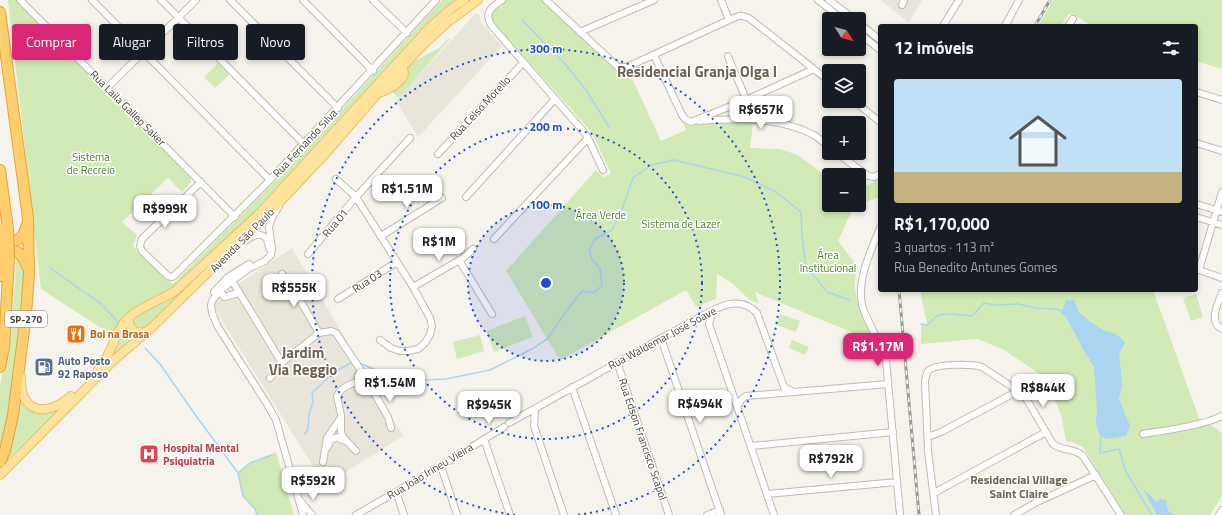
<!DOCTYPE html>
<html lang="pt">
<head>
<meta charset="utf-8">
<style>
	:root { --surface:#171b24; --page:#242831; --text:#f1f3f6; --muted:#9ea1a6; --line:#363941; --accent:#db2777 }
	body { margin:0; font-family:"Titillium Web",sans-serif; background:var(--page); color:var(--text); height:100vh; display:flex; flex-direction:column; font-size:15px; white-space:nowrap }
	* { box-sizing:border-box; margin:0 }
	p { font-size:13px; color:var(--muted) }
	.icon { flex:none; width:22px; height:22px; fill:none; stroke:currentColor; stroke-width:2; stroke-linecap:round; stroke-linejoin:round }
	.map { position:relative; flex:1; overflow:hidden }
	.side { position:absolute; left:878px; top:24px; width:320px; height:268px; display:flex; flex-direction:column; background:var(--surface); border-radius:4px; box-shadow:0 2px 6px #0003 }
	.side>* { flex:none }
	.top-card { position:absolute; left:12px; top:24px; width:380px; height:36px; display:flex; gap:8px }
	.needle { width:26px; rotate:127deg }
	.buttons { position:absolute; left:822px; top:12px; display:grid; gap:8px }
	.buttons a { display:grid; place-items:center; width:44px; height:44px; border-radius:4px; background:var(--surface); box-shadow:0 2px 6px #0003; font-size:20px }
	.price { position:absolute; translate:-50% -34px; padding:0 9px; border-radius:8px; background:#fff; color:#222; font-size:13px; line-height:26px; filter:drop-shadow(0 1px 2px #0008) }
	.price::after { content:''; position:absolute; left:50%; top:24px; width:12px; height:9px; margin-left:-6px; background:inherit; clip-path:polygon(0 0,100% 0,50% 100%) }
	.price.on { background:var(--accent); color:#fff }
	ul { padding:0; list-style:none }
	li { display:grid; align-content:center; gap:8px; height:212px; padding:0 16px }
	li+li { border-top:1px solid var(--line) }
	li span { display:grid; place-items:center; height:124px; border-radius:4px; color:#555 }
	li>.icon { margin-inline-start:auto }
	span .icon { width:72px; height:72px; fill:#fffc; stroke-width:1 }
	li b { font-size:17px }
	h2 { display:flex; justify-content:space-between; align-items:center; height:48px; padding:0 16px; font-size:17px }
	.chip { padding:0 14px; border-radius:4px; background:var(--surface); box-shadow:0 2px 6px #0003; font-size:14px; line-height:36px }
	.chip.on { background:var(--accent); color:#fff }
	.map>svg:first-child { display:block }
</style>
</head>
<body>
<div class="map">
<svg width="1222" height="515" viewBox="0 0 1222 515">
	<rect width="100%" height="100%" fill="#f6f3ec"/>
	<path fill="#eae5da" d="M881 0H922L909 23Z
		M475 14H479L481 22 502 46 418 137 396 101Z
		M292 248 403 436 325 485 212 305 223 294Z"/>
	<path fill="#d2eab5" d="M8 0H18L181 164 179 166 191 179V182L182 192 168 178 151 194 165 208 154 220 139 206 122 222 137 235 133 246 173 284 290 166 442 0H457L449 6 269 199 172 290 124 320 112 335 41 289Z
		M467 0H473L455 13 277 202 213 264 142 330 134 328 133 321C141 310 154 309 165 302 171 299 175 294 180 290L429 31Z
		M506 0H542L614 69 620 71 628 70 661 141 686 130 683 123 684 121 695 125 721 123H753L750 148 780 149 798 155 829 179V205H855L854 206 838 241 858 267C857 272 855 277 855 282 854 302 865 323 873 341L755 292 759 304 750 300 732 283 717 274 716 299 696 307 686 290 560 360 506 271 596 170 604 178 611 173 592 133 586 126 495 24 491 17C493 7 498 4 506 0Z
		M1053 0H1222V69L1196 61V26H1093L1072 14 1068 15 1061 26H1038Z
		M449 38 450 39 399 98 388 88 409 64 439 48Z
		M218 63 229 75 215 88 204 77Z
		M880 178V197L859 204V190Z
		M16 254 24 268 25 283 16 367 3 445 0 453V385L11 328 15 286Z
		M920 290H1153L1201 424 1208 423 1222 433V496L1210 515H1126L1083 447 1072 442H1066L1062 418 1047 379 1004 350 978 339 921 344V324H927Z
		M1196 294 1203 317 1191 321 1183 298Z
		M780 314 800 321 796 332 776 325Z
		M525 316 533 337 494 352 486 331Z
		M126 326C127 333 132 336 139 337L2 465 18 394C25 413 45 420 62 408 69 403 74 397 80 391 85 386 92 382 95 376 107 360 115 342 126 326Z
		M480 335 484 351 457 359 453 342Z
		M792 340 809 347 805 355 789 348Z
		M276 452 294 515H257L255 509 243 496 238 473 250 463Z"/>
	<path fill="#a9d4f2" d="M1066 300H1074L1079 312 1089 321 1103 330 1116 334 1125 342 1119 354 1122 384 1119 399 1130 426 1126 436 1106 439 1099 434 1096 423 1097 409 1094 367 1082 347 1066 317 1061 313Z
		M1143 489 1157 502 1160 499 1166 500 1168 511 1174 515H1157Z"/>
	<g fill="none" stroke-linecap="round" stroke-linejoin="round">
		<path stroke="#a9d4f2" stroke-width="1.5" d="M522 20 565 64 586 90 609 127
			M50 268 100 303 118 322
			M921 324 927 325 938 315 951 314 972 316 984 303 997 305 1018 304 1036 308 1056 309 1063 312
			M145 348 160 364 194 413 238 473
			M359 363 403 381 446 379 490 370 532 349 547 339 567 310 582 291C592 294 595 293 602 285L600 268 592 260 589 250 595 239 612 230 621 212 633 178 651 165 674 160 745 177 776 192 801 212 802 235 806 266 827 292 850 300
			M305 434 308 429 309 414 313 402 312 393 334 372 353 362
			M1101 435 1100 453 1119 449 1126 472 1152 515
			M257 515 255 509 243 496 238 473 250 463 272 455"/>
		<defs>
			<path id="minor" d="M20 0 235 217
				M92 0 270 180
				M161 0 304 144
				M230 0 338 108
				M303 0 373 71
				M373 0 407 33
				M502 0C491 7 484 13 491 25L583 131 588 138 603 170
				M546 0 618 67H627L729 20 739 16H743L749 18 829 81
				M721 0 729 20
				M818 0 842 19
				M829 0 854 19
				M902 5 904 0
				M859 23 880 40
				M943 26 959 0
				M1005 26 1019 0
				M1068 26 1073 19
				M580 32 654 0
				M859 33 880 50
				M654 55 682 115 685 119 691 122 746 100 814 69
				M728 56C733 70 740 84 745 97 749 108 744 110 755 120
				M108 87 196 0
				M1196 92 1222 100
				M854 101 880 122
				M699 121C737 118 779 117 814 135 819 138 824 143 829 147
				M1196 143 1222 151
				M837 153 868 176 874 177 880 174
				M438 154 523 63
				M336 179 356 197 413 287 430 318 432 326 430 335 425 343 418 349 409 351H400L391 348 380 340
				M201 182 142 239 140 246 142 251 168 276 172 277 175 275 270 180 436 0
				M466 197 555 99
				M1196 204 1222 212
				M279 206 272 218 269 227 272 249 271 255 265 261 248 269 232 281 220 291 213 299 211 305 212 313 218 327 267 404 276 420 303 515
				M1196 217 1222 225
				M880 228C870 253 854 285 864 311 871 328 880 343 886 359L900 515
				M381 236 442 198
				M494 239 588 138
				M245 241C255 233 268 231 269 248
				M308 254 356 197 410 138
				M459 260 492 314
				M1196 269 1222 278
				M1199 270 1222 192
				M282 274 290 283 319 333
				M231 279 282 363
				M413 287 463 258 473 249
				M218 288 224 297 239 293
				M214 292 228 277 249 264
				M1222 293C1218 304 1208 322 1222 329
				M338 299 397 262
				M715 309 712 314 709 324 774 515
				M661 338 721 515
				M617 362 669 515
				M357.5 377a3.5 3.5 0 1 1 7 0a3.5 3.5 0 1 1-7 0Z
				M270 378 279 365 319 333 331 331 336 333 364 375 388 417 391 428
				M572 387 616 515
				M737 407 741 400 746 396 888 384
				M535 409 534 426 564 515
				M509 423 696 319C714 309 739 293 757 313L784 387 794 392
				M1143 434C1167 430 1201 426 1222 416
				M928 437 941 432 1018 391
				M484 439 510 515
				M751 446 893 432
				M327 448 331 440 337 437 345 441
				M356 451 343 437 341 432V415L337 396C341 387 353 382 362 381L369 385
				M323 462 327 438 340 419
				M441 466 457 515
				M396 492 404 515
				M934 493 1046 432
				M767 494 897 482
				M299 499 312 515
				M356 515 441 466 504 427
				M707 515 720 510
				M936 515 928 451 925 381C926 377 926 374 928 371 936 363 972 364 982 367L1024 395 1053 444C1064 452 1073 447 1083 456L1121 515
				M1014 515 1037 502 1096 475
				M1219 515 1222 510"/>
			<path id="major" d="M379 93C386 91 404 82 404 73 404 72 403 69 402 67
				M129 318V324L134 331 142 333 147 331
				M98 370C111 356 113 338 123 324 134 309 159 301 175 291L261 212 430 27 452 8 464 0
				M21 377C21 384 21 393 25 399 36 418 59 407 71 396
				M0 475 114 360 148 331 275 207 327 152 385 85 425 43 448 22 478 0"/>
			<path id="highway" d="M0 12 28 218 29 273 26 315 13 415 5 451 0 462
				M0 170 8 229
				M0 241C14 241 22 243 26 227
				M1 250C16 250 21 250 27 266
				M0 276 1 258
				M0 367 4 347 9 257"/>
		</defs>
		<use href="#minor" stroke="#c2bbae" stroke-width="8"/>
		<use href="#major" stroke="#e6c16a" stroke-width="10"/>
		<use href="#highway" stroke="#e0a43c" stroke-width="12"/>
		<use href="#minor" stroke="#fff" stroke-width="6"/>
		<use href="#major" stroke="#ffe39c" stroke-width="8"/>
		<use href="#highway" stroke="#ffcf6e" stroke-width="10"/>
		<defs>
			<path id="rail" d="M1035 26 1050 0
				M899 290 919 515"/>
		</defs>
		<use href="#rail" stroke="#9a9a9a" stroke-width="3"/>
		<use href="#rail" stroke="#fff" stroke-width="1.5" stroke-dasharray="4.5" stroke-linecap="butt"/>
		<defs>
			<path id="highway-bridge" d="M0 229 1 258
				M8 229 9 257"/>
		</defs>
		<use href="#highway-bridge" stroke="#e0a43c" stroke-width="12" stroke-linecap="butt"/>
		<use href="#highway-bridge" stroke="#ffcf6e" stroke-width="10"/>
	</g>
	<circle cx="546" cy="283" r="78" fill="#1d4ed8" fill-opacity=".12"/>
	<g fill="none" stroke="#1d4ed8" stroke-width="2" stroke-dasharray="2 4">
		<circle cx="546" cy="283" r="78"/>
		<circle cx="546" cy="283" r="156"/>
		<path d="M515 515A234 234 0 1 1 577 515"/>
	</g>
	<defs>
		<symbol id="restaurant-square" viewBox="-11 -11 22 22"><rect x="-9" y="-9" width="18" height="18" rx="4" fill="#e8710a" stroke="#fff"/><path d="M-5-6h1v4h1v-4h1v4h1v-4h1v5L-1.5 .5V6h-2V.5L-5-1ZM5-6V6H3V1.5H1.5Q1.5-4 5-6Z" fill="#fff"/></symbol>
		<symbol id="fuel-square" viewBox="-11 -11 22 22"><rect x="-9" y="-9" width="18" height="18" rx="4" fill="#5c6f8a" stroke="#fff"/><path d="M-5.5-6h7V0h2V4h1.3V-2.5L3-4.5l.8-.8L6-3V5H2.5V1h-1V6h-7ZM-4.2-4.7v3.2H.2V-4.7Z" fill="#fff"/></symbol>
		<symbol id="hospital-square" viewBox="-11 -11 22 22"><rect x="-9" y="-9" width="18" height="18" rx="4" fill="#e0444e" stroke="#fff"/><path d="M-5-5h3v3.5h4V-5h3V5h-3V1.5h-4V5h-3Z" fill="#fff"/></symbol>
	</defs>
	<g fill-rule="evenodd">
		<use href="#restaurant-square" x="65" y="323" width="22" height="22"/>
		<use href="#fuel-square" x="33" y="356" width="22" height="22"/>
		<use href="#hospital-square" x="138" y="443" width="22" height="22"/>
	</g>
	<g text-anchor="middle" stroke-width="3" stroke-linejoin="round" paint-order="stroke">
		<rect fill="#fff" stroke="#817c74" stroke-width="1" x="5" y="311" width="42" height="16" rx="3"/>
		<g font-size="10" font-weight="bold" fill="#4b4439">
			<text x="26" y="323">SP-270</text>
		</g>
		<g font-size="11" fill="#4b4439" stroke="#fff">
			<text transform="translate(128 108) rotate(45)" y="4">Rua Laila Gallep Saker</text>
			<text transform="translate(480 108) rotate(-47)" y="4">Rua Celso Morello</text>
			<text transform="translate(305 143) rotate(-47)" y="4">Rua Fernando Silva</text>
			<text transform="translate(335 223) rotate(-50)" y="4">Rua 01</text>
			<text transform="translate(242 240) rotate(-45)" y="4">Avenida São Paulo</text>
			<text transform="translate(367 281) rotate(-33)" y="4">Rua 03</text>
			<text transform="translate(662 338) rotate(-28)" y="4">Rua Waldemar José Soave</text>
			<text transform="translate(643 439) rotate(71)" y="4">Rua Edson Francisco Scapol</text>
			<text transform="translate(430 471) rotate(-31)" y="4">Rua João Irineu Vieira</text>
		</g>
		<g font-size="11" fill="#4a7f2a" stroke="#fff">
			<text x="91" y="161">Sistema<tspan x="91" dy="13">de Recreio</tspan></text>
			<text x="601" y="219">Área Verde</text>
			<text x="681" y="228">Sistema de Lazer</text>
			<text x="828" y="259">Área<tspan x="828" dy="13">Institucional</tspan></text>
		</g>
		<g font-size="11" font-weight="bold" fill="#c56008" stroke="#fff" text-anchor="start">
			<text x="90" y="338">Boi na Brasa</text>
		</g>
		<g font-size="11" font-weight="bold" fill="#4e5e75" stroke="#fff" text-anchor="start">
			<text x="58" y="365">Auto Posto<tspan x="58" dy="13">92 Raposo</tspan></text>
		</g>
		<g font-size="11" font-weight="bold" fill="#be3a42" stroke="#fff" text-anchor="start">
			<text x="163" y="452">Hospital Mental<tspan x="163" dy="13">Psiquiatria</tspan></text>
		</g>
		<g font-size="12" font-weight="bold" fill="#6e6250" stroke="#fff">
			<text x="1019" y="484">Residencial Village<tspan x="1019" dy="14">Saint Claire</tspan></text>
		</g>
		<g font-size="15" font-weight="bold" fill="#6e6250" stroke="#fff">
			<text x="697" y="77">Residencial Granja Olga I</text>
			<text x="303" y="358">Jardim<tspan x="303" dy="17">Via Reggio</tspan></text>
		</g>
	</g>
	<circle cx="546" cy="283" r="6" fill="#1d4ed8" stroke="#fff" stroke-width="2"/>
	<g font-size="12" text-anchor="middle" font-weight="bold" fill="#1d4ed8" stroke="#fff" stroke-width="3" stroke-linejoin="round" paint-order="stroke">
		<text x="546" y="53">300 m</text>
		<text x="546" y="131">200 m</text>
		<text x="546" y="209">100 m</text>
	</g>
</svg>
<div class="buttons">
<a><svg class="needle" viewBox="-14 -14 28 28"><path d="M0-13l5 13h-10z" fill="#e53935"/><path d="M0 13l5-13h-10z" fill="#9ea1a6"/></svg></a>
<a><svg class="icon" aria-label="layers" viewBox="0 0 24 24"><path d="M12 4l9 5-9 5-9-5zM3 14l9 5 9-5"/></svg></a>
<a>+</a>
<a>−</a>
</div>
<b class="price" style="left:761px;top:130px">R$657K</b>
<b class="price" style="left:407px;top:209px">R$1.51M</b>
<b class="price" style="left:165px;top:229px">R$999K</b>
<b class="price" style="left:439px;top:262px">R$1M</b>
<b class="price" style="left:294px;top:308px">R$555K</b>
<b class="price on" style="left:878px;top:367px">R$1.17M</b>
<b class="price" style="left:390px;top:403px">R$1.54M</b>
<b class="price" style="left:1043px;top:408px">R$844K</b>
<b class="price" style="left:700px;top:424px">R$494K</b>
<b class="price" style="left:489px;top:425px">R$945K</b>
<b class="price" style="left:831px;top:479px">R$792K</b>
<b class="price" style="left:313px;top:501px">R$592K</b>
<div class="top-card">
<a class="chip on">Comprar</a>
<a class="chip">Alugar</a>
<a class="chip">Filtros</a>
<a class="chip">Novo</a>
</div>
<section class="side">
<h2>12 imóveis<svg class="icon" aria-label="filters" viewBox="0 0 24 24"><path d="M4 7h16M4 17h16"/><circle cx="9" cy="7" r="2"/><circle cx="15" cy="17" r="2"/></svg></h2>
<ul>
<li><span style="background:linear-gradient(#bfe0f5 75%,#c2b280 0)"><svg class="icon" aria-label="home" viewBox="0 0 24 24"><path d="M3 11l9-7 9 7M6 9v11h12V9"/></svg></span><div><b>R$1,170,000</b><p>3 quartos · 113 m²</p><p>Rua Benedito Antunes Gomes</p></div></li>
</ul>
</section>
</div>
</body>
</html>
